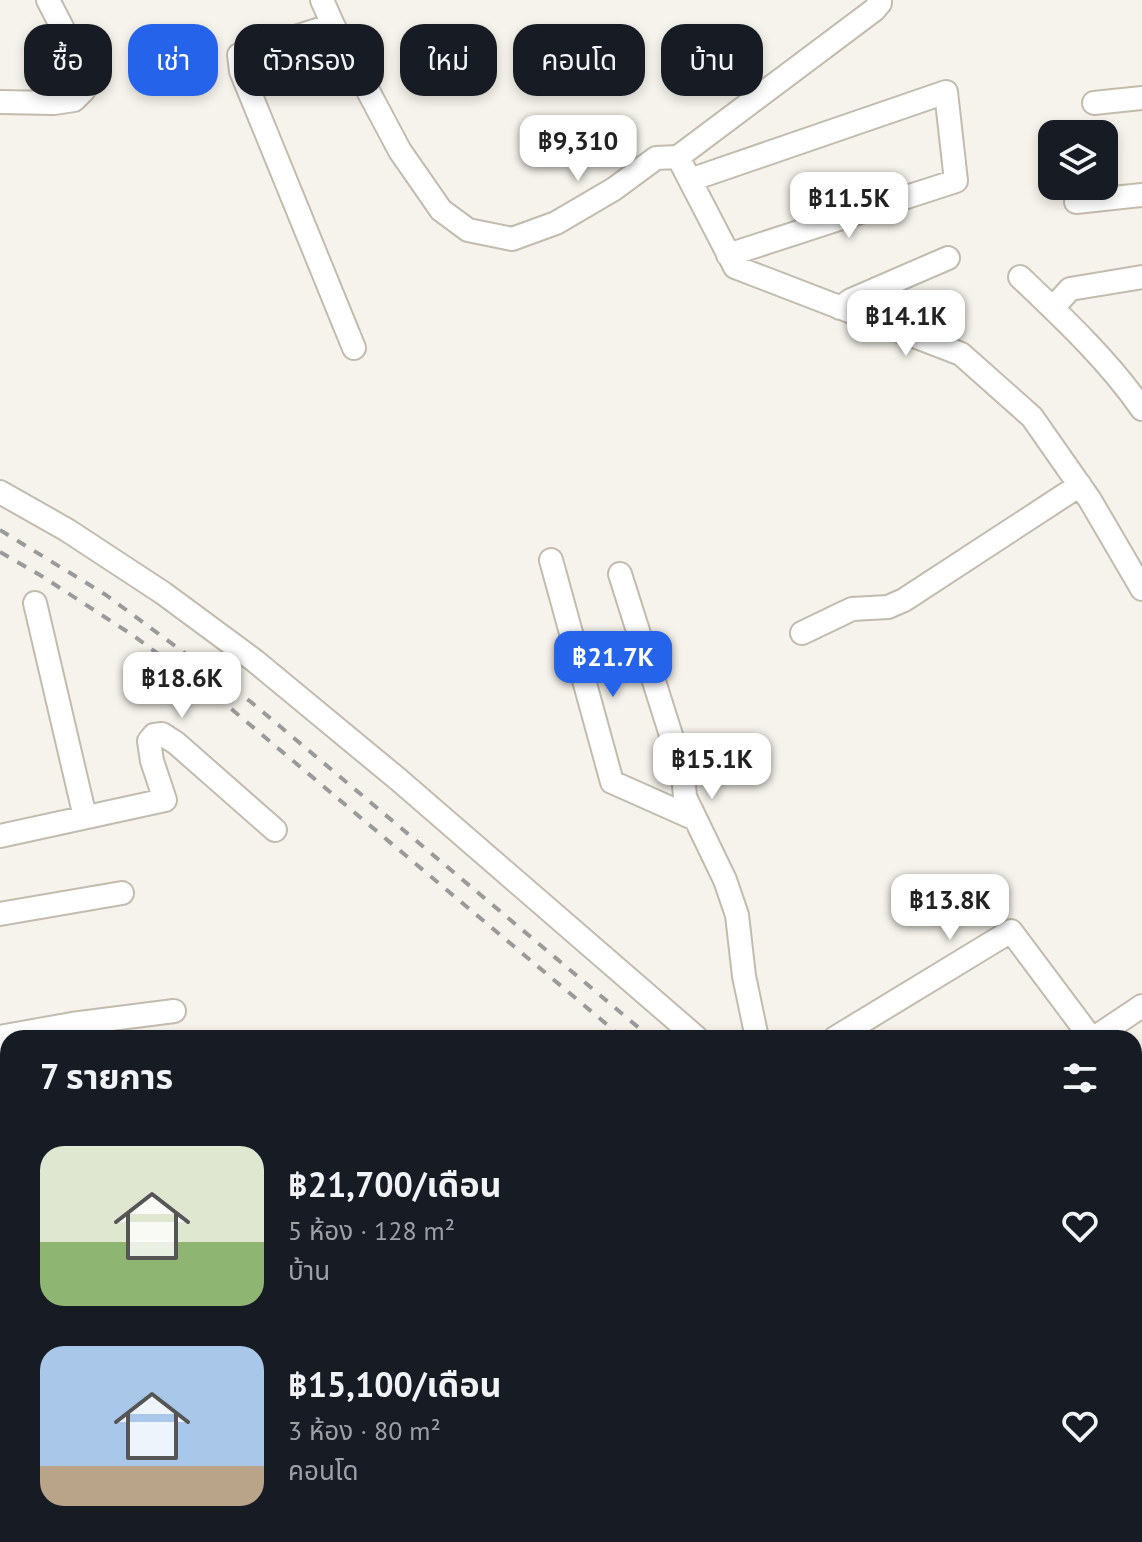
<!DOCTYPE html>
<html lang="th">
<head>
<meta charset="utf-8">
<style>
	:root { --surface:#171b24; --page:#20242c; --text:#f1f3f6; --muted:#9ea1a6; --accent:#2563eb }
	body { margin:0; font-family:"PT Sans","Noto Sans Thai",sans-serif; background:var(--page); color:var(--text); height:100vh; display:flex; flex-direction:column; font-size:30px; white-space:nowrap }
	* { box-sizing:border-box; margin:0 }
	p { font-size:26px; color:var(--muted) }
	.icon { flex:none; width:44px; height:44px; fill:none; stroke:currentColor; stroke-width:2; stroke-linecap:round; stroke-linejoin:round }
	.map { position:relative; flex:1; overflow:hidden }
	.panel { position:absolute; left:0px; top:1030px; width:1142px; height:512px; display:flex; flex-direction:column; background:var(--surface); border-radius:24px 24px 0 0; box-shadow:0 4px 12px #0003 }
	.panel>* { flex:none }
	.hud { position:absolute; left:24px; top:24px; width:1094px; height:72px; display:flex; gap:16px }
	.tools { position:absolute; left:1038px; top:120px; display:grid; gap:16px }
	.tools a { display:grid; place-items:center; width:80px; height:80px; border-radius:16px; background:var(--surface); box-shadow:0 4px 12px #0003; font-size:40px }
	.price { position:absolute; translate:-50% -68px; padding:0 18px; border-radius:16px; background:#fff; color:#222; font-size:26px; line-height:52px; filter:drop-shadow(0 2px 4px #0008) }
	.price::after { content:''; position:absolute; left:50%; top:48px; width:24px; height:18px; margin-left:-12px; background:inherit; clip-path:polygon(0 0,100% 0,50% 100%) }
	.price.current { background:var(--accent); color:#fff }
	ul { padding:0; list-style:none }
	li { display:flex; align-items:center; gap:24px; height:200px; padding:0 40px }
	li span { display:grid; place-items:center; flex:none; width:224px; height:160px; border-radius:24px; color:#555 }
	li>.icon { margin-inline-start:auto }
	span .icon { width:96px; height:96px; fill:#fffc; stroke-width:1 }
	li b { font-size:34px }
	h2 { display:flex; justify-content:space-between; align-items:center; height:96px; padding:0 40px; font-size:34px }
	.chip { padding:0 28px; border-radius:24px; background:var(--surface); box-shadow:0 4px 12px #0003; font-size:28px; line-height:72px }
	.chip.current { background:var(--accent); color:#fff }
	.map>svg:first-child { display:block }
</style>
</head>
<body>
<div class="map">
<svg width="1142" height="1542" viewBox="0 0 1142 1542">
	<rect width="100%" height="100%" fill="#f6f3ec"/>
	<path fill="#eae5da" d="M0 1084 8 1114V1333L0 1343Z
		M174 1534H779L783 1542H176Z"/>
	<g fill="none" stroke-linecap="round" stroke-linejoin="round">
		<defs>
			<path id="minor" d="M322 0 333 25 400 151 441 210 468 230 512 239 556 223 614 189 656 158 678 157 874 10 880 3V0
				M333 25 239 55 241 71 354 348
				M0 102 54 103 74 100 84 90 86 74 48 0
				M1094 103 1142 98
				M678 157 735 267 961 354 1032 417 1090 500 1142 589
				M690 180 946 92 956 181 728 255
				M1076 202 1142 195
				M1020 277C1063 318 1108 360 1142 409
				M840 308 851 300 948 258
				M1053 308 1070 289 1142 277
				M0 492 67 530 163 593 255 661 399 780 697 1038
				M551 560 612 782 695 819
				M620 574 683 773 685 797 725 880 737 915 744 976 757 1038
				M35 603 85 817
				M802 633 852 609 888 607 904 600 1080 485
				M0 836 165 800 152 761 149 741 154 735 162 734 176 743 275 830
				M0 914 122 893
				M0 1037 72 1024 174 1011
				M835 1038 1011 931 1091 1038
				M1094 1038 1142 1006
				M0 1043 8 1079
				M0 1367 8 1359
				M1134 1404 1142 1411
				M162 1534 163 1542
				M226 1534 228 1542
				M320 1534 322 1542
				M416 1534 417 1542
				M511 1534 512 1542
				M605 1534 606 1542
				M621 1542 682 1534"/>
		</defs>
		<use href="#minor" stroke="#c2bbae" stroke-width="26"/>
		<use href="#minor" stroke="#fff" stroke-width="22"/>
		<path stroke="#9a9a9a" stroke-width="4" stroke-dasharray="10 10" stroke-linecap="butt" d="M0 530 106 595 251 702 651 1038
			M0 552 40 575 134 636 223 702 623 1038
			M1134 1443 1142 1450
			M1134 1467 1142 1474"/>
	</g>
</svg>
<div class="tools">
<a><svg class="icon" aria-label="layers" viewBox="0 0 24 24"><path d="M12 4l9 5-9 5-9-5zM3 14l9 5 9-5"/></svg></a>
</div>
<b class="price" style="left:578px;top:183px">฿9,310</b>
<b class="price" style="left:849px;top:240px">฿11.5K</b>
<b class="price" style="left:906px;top:358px">฿14.1K</b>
<b class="price current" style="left:613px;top:699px">฿21.7K</b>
<b class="price" style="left:182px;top:720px">฿18.6K</b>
<b class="price" style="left:712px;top:801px">฿15.1K</b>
<b class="price" style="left:950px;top:942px">฿13.8K</b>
<div class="hud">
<a class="chip">ซื้อ</a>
<a class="chip current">เช่า</a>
<a class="chip">ตัวกรอง</a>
<a class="chip">ใหม่</a>
<a class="chip">คอนโด</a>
<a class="chip">บ้าน</a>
</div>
<section class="panel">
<h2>7 รายการ<svg class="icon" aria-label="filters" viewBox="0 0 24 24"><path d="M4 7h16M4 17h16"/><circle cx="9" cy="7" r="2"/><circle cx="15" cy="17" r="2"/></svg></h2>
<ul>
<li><span style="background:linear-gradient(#dfe7d0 60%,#8fb573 0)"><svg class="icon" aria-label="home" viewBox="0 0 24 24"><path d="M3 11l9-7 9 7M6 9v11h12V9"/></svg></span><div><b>฿21,700/เดือน</b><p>5 ห้อง · 128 m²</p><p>บ้าน</p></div><svg class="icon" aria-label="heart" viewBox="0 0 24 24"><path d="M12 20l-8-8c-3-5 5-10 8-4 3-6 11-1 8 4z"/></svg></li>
<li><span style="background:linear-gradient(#a9c7e8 75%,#b9a48a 0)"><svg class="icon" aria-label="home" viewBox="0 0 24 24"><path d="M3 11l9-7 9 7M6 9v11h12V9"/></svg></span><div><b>฿15,100/เดือน</b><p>3 ห้อง · 80 m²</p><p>คอนโด</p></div><svg class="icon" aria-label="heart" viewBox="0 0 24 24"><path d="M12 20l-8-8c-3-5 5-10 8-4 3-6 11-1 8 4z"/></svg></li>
</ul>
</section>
</div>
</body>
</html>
